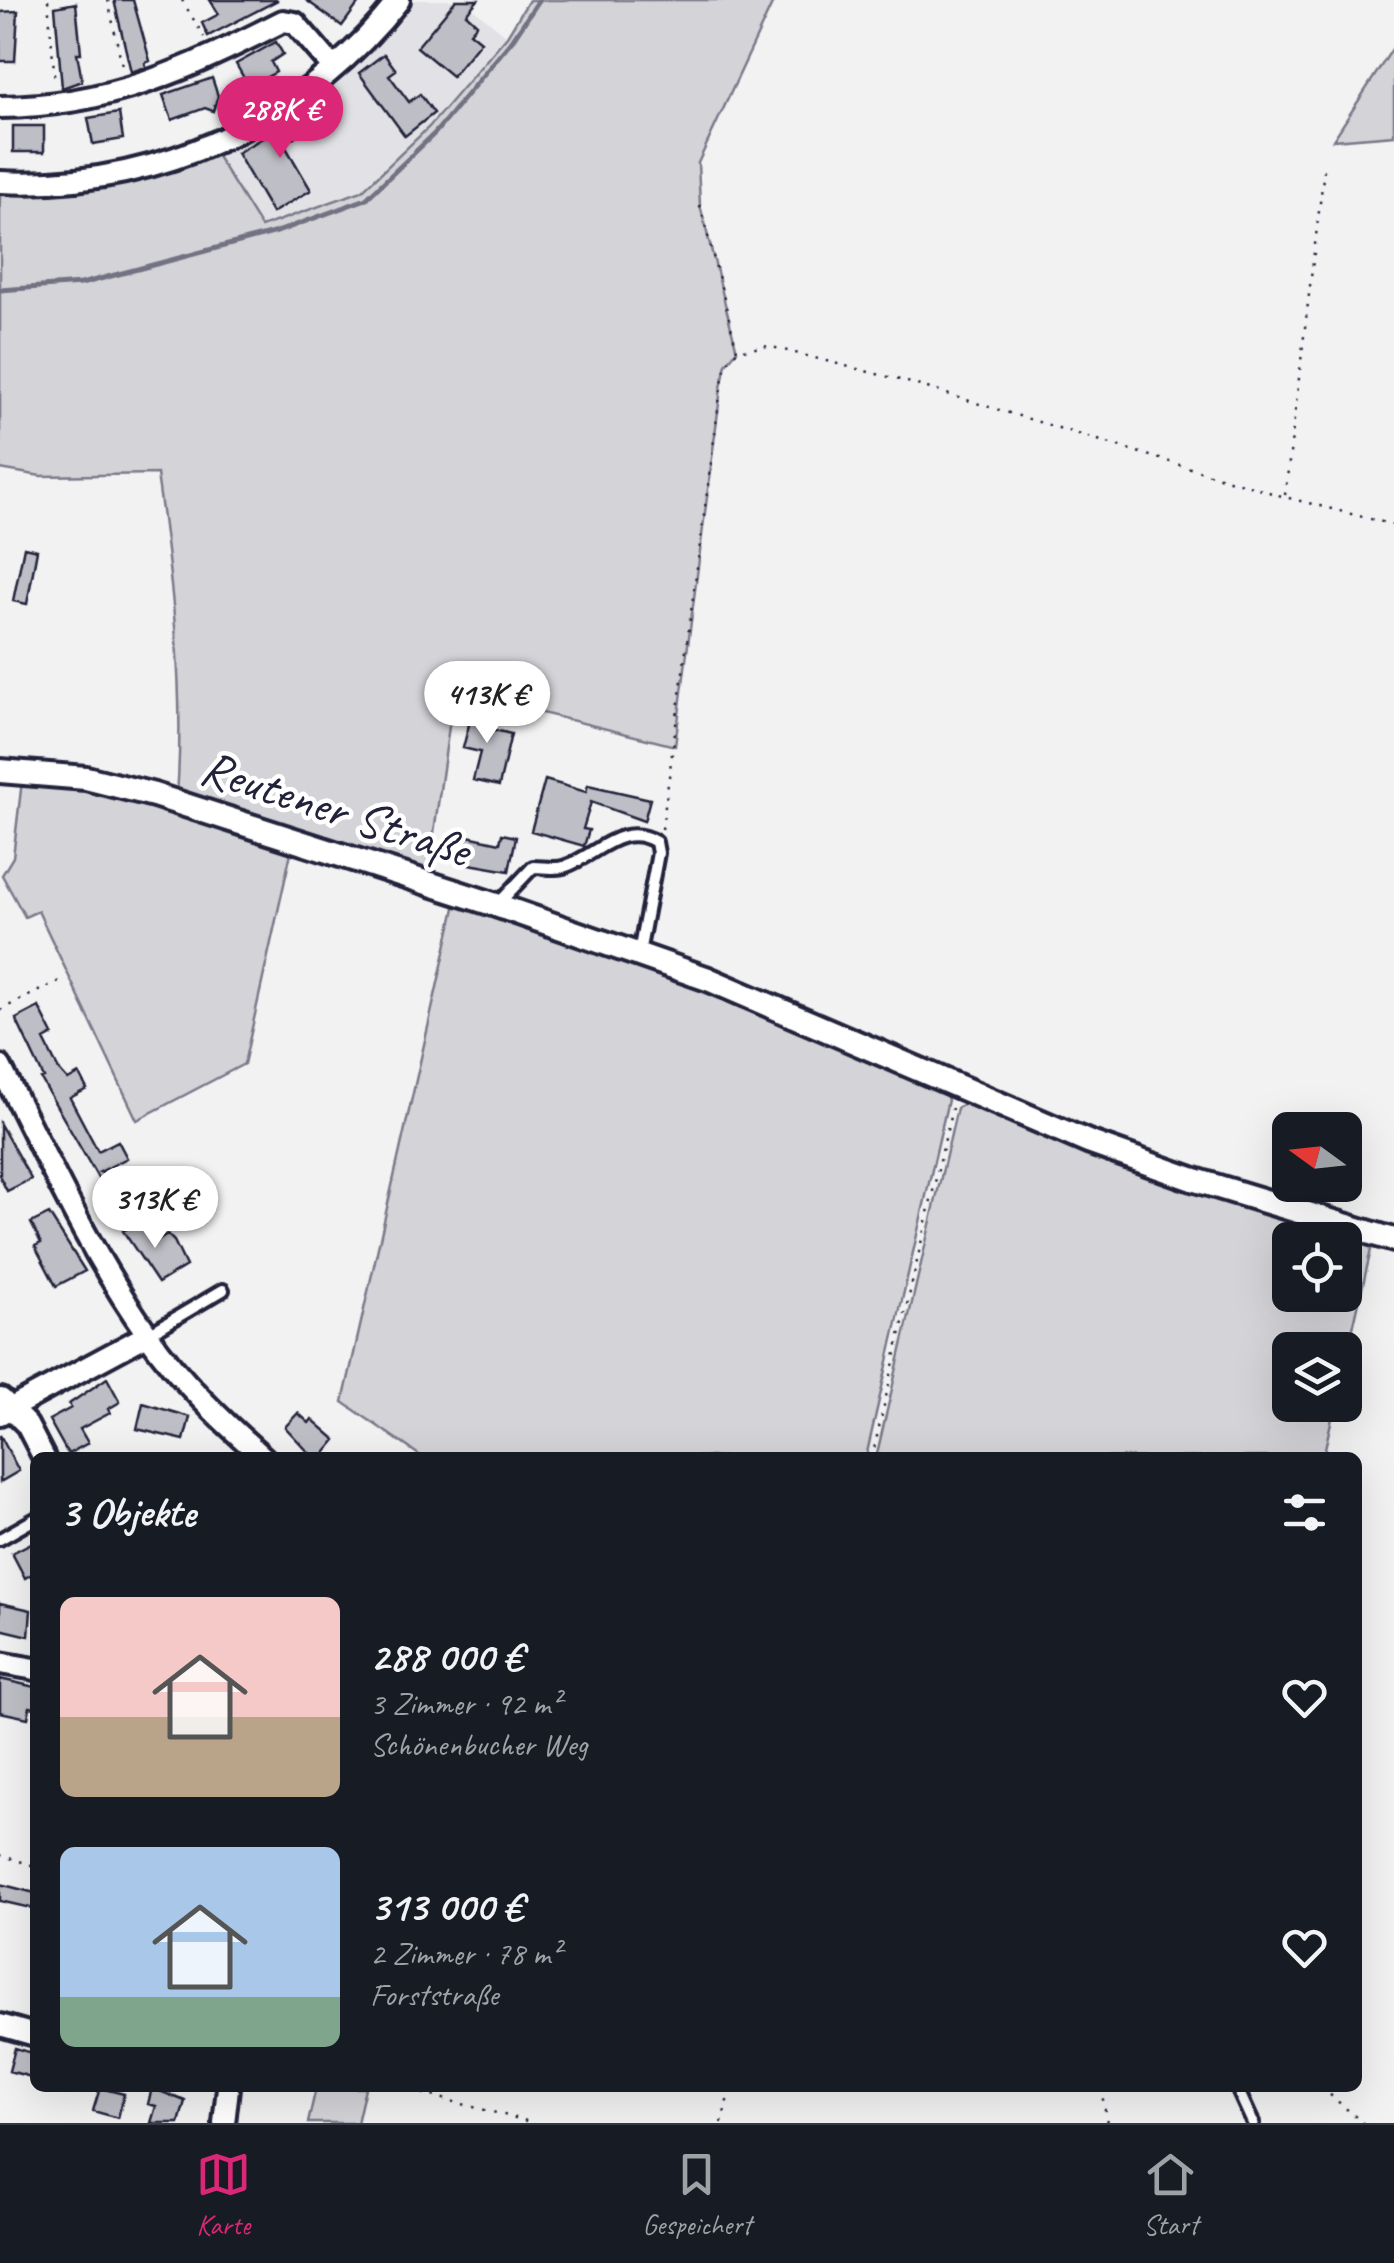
<!DOCTYPE html>
<html lang="de">
<head>
<meta charset="utf-8">
<style>
	:root { --surface:#171b24; --page:#242831; --text:#f1f3f6; --muted:#9ea1a6; --line:#363941; --accent:#db2777 }
	body { margin:0; font-family:Caveat,sans-serif; background:var(--page); color:var(--text); height:100vh; display:flex; flex-direction:column; font-size:38px; white-space:nowrap }
	* { box-sizing:border-box; margin:0 }
	p { font-size:32px; color:var(--muted) }
	.icon { flex:none; width:55px; height:55px; fill:none; stroke:currentColor; stroke-width:2; stroke-linecap:round; stroke-linejoin:round }
	.map { position:relative; flex:1; overflow:hidden }
	.side { position:absolute; left:30px; top:1452px; width:1332px; height:640px; display:flex; flex-direction:column; background:var(--surface); border-radius:15px; box-shadow:0 10px 40px #0002 }
	.side>* { flex:none }
	.needle { width:65px; rotate:285deg }
	.fabs { position:absolute; left:1272px; top:1112px; display:grid; gap:20px }
	.fabs a { display:grid; place-items:center; width:90px; height:90px; border-radius:15px; background:var(--surface); box-shadow:0 10px 40px #0002; font-size:50px }
	.price { position:absolute; translate:-50% -85px; padding:0 22px; border-radius:35px; background:#fff; color:#222; font-size:32px; line-height:65px; filter:drop-shadow(0 2px 5px #0008) }
	.price::after { content:''; position:absolute; left:50%; top:60px; width:30px; height:22px; margin-left:-15px; background:inherit; clip-path:polygon(0 0,100% 0,50% 100%) }
	.price.active { background:var(--accent); color:#fff }
	ul { padding:0; list-style:none }
	li { display:flex; align-items:center; gap:30px; height:250px; padding:0 30px }
	li span { display:grid; place-items:center; flex:none; width:280px; height:200px; border-radius:15px; color:#555 }
	li>.icon { margin-inline-start:auto }
	span .icon { width:120px; height:120px; fill:#fffc; stroke-width:1 }
	li b { font-size:42px }
	h2 { display:flex; justify-content:space-between; align-items:center; height:120px; padding:0 30px; font-size:42px }
	.menu { display:flex; justify-content:space-around; align-items:center; height:140px; border-top:2px solid var(--line); background:var(--surface); font-size:28px; color:var(--muted) }
	.menu a { display:grid; justify-items:center; gap:5px }
	.menu .active { color:var(--accent) }
	.map>svg:first-child { display:block }
</style>
</head>
<body>
<div class="map">
<svg width="1394" height="2123" viewBox="0 0 1394 2123">
	<rect width="100%" height="100%" fill="#f2f2f3"/>
	<filter id="ink" filterUnits="userSpaceOnUse"><feTurbulence type="fractalNoise" baseFrequency=".01" numOctaves="2"/><feDisplacementMap in="SourceGraphic" scale="20" xChannelSelector="R" yChannelSelector="G"/><feConvolveMatrix kernelMatrix="1 2 1 2 8 2 1 2 1" color-interpolation-filters="sRGB"/></filter>
	<g filter="url(#ink)">
		<path fill="#e2e2e6" d="M408 0H463L507 36 429 127 362 191 260 227 215 153 270 125Z"/>
		<path fill="#d3d3d8" stroke="#7a7a8a" stroke-width="2.5" fill-rule="evenodd" d="M529 0H774L698 163 700 205 737 351 726 364 721 388 675 746 454 691 428 875 177 796C185 687 172 582 157 474L41 476 0 469V190C76 194 145 181 215 153L261 227 362 191 429 127 507 36Z
			M1394 46V135L1333 140Z
			M22 781C115 784 204 820 292 848L244 1064 137 1120 38 911 25 917 2 875 13 857Z
			M457 899 636 961 944 1090 948 1100 866 1457H422L343 1402Z
			M970 1100 1373 1241 1345 1363V1350H1290V1405H1335L1323 1457 876 1458 957 1108ZM1290 1240H1345V1295H1290Z
			M316 2088H365L357 2123H308Z"/>
		<g fill="none" stroke-linecap="round" stroke-linejoin="round">
			<path stroke="#727282" stroke-width="5" d="M0 290 81 284 277 232 366 199 435 133 513 39 539 0"/>
		</g>
		<path fill="#bebec6" stroke="#22223b" stroke-width="2.5" d="M114 0H133L150 61 145 63 146 67 131 72Z
			M210 0H278L208 36 202 23 219 14Z
			M306 0H361L342 26Z
			M456 0H478L466 14 477 24 470 32 481 41 452 76 417 47Z
			M76 3 81 53H77L82 81 62 88 55 7Z
			M18 11 15 61H0V12Z
			M276 42 283 54 271 62 276 72 249 87 236 64Z
			M384 54 396 70 389 75 409 102 420 94 434 113 405 136 359 73Z
			M212 78 218 96 213 111 205 108 172 120 163 95Z
			M315 100 325 115 284 144 311 190 272 213 237 153 289 122 287 119Z
			M119 113 123 139 93 144 88 118Z
			M13 126H44V152H13Z
			M24 547 37 550 27 604 13 601Z
			M474 705 496 711 491 729 511 734 499 786 473 780 480 752 463 748Z
			M545 780 586 792 588 785 650 799 644 821 591 802 583 829 589 830 584 846 531 831Z
			M502 834 516 837 509 871 458 862 463 835 500 843Z
			M39 1007 53 1035 44 1040 59 1070 68 1080 79 1074 87 1089 70 1098 98 1151 118 1141 127 1158 100 1172 142 1183 138 1202 110 1199 41 1079 44 1078 16 1019Z
			M0 1124 31 1179 7 1191 0 1177Z
			M49 1214 85 1271 56 1286 35 1246 41 1243 31 1223Z
			M143 1219 156 1241 167 1234 174 1241 186 1266 158 1283 123 1231Z
			M107 1378 120 1402 108 1409 110 1413 80 1429 88 1443 68 1454 49 1420 71 1408 69 1404Z
			M143 1403 190 1417 184 1440 137 1429Z
			M298 1413 309 1423 312 1419 336 1440 321 1458H314L285 1427Z
			M0 1435 19 1471 0 1482Z
			M35 1541V1572L25 1578 12 1553Z
			M0 1603 31 1610 29 1636 0 1629Z
			M0 1679 35 1687V1708L30 1707 28 1718 0 1712Z
			M0 1884 35 1893V1909L0 1901Z
			M15 2048 35 2054V2078L9 2071Z
			M100 2088 124 2094 118 2118 93 2111Z
			M152 2088 185 2101 179 2123H151L156 2106 148 2104Z"/>
		<g fill="none" stroke-linecap="round" stroke-linejoin="round">
			<defs>
				<path id="service" d="M497 905 533 867C543 867 557 870 566 866 597 855 621 821 656 842L658 853 639 953
					M147 1335 223 1290
					M0 1539 35 1519
					M1237 2088 1253 2123"/>
				<path id="minor" d="M0 107C110 106 186 70 283 21L295 23 333 67
					M0 182C154 190 303 122 399 0
					M0 1066C46 1156 89 1252 148 1335 180 1381 222 1421 264 1458
					M1 1399 27 1425 44 1458
					M0 1414 147 1335
					M0 1663 35 1669
					M0 2025 35 2035
					M224 2123 228 2088"/>
				<path id="tertiary" d="M0 771 86 778 154 795 496 905 708 979 1088 1142 1192 1179 1394 1240"/>
			</defs>
			<use href="#service" stroke="#22223b" stroke-width="18"/>
			<use href="#minor" stroke="#22223b" stroke-width="28"/>
			<use href="#tertiary" stroke="#22223b" stroke-width="30"/>
			<path stroke="#22223b" stroke-width="2.5" stroke-dasharray="2.5 8" stroke-linecap="butt" d="M48 0 55 82
				M108 0 123 70
				M182 0 204 37
				M700 205 737 350
				M1285 495 1324 169
				M662 829 721 388 726 364 737 351 768 346 904 381 1285 497 1394 525
				M0 1010 61 980
				M872 1458 952 1108
				M0 1855 35 1866
				M402 2088 534 2123
				M1101 2088 1107 2123
				M1322 2088 1363 2123
				M722 2123 730 2088"/>
			<use href="#service" stroke="#fff" stroke-width="10"/>
			<use href="#minor" stroke="#fff" stroke-width="20"/>
			<use href="#tertiary" stroke="#fff" stroke-width="22"/>
		</g>
	</g>
	<g text-anchor="middle" stroke-width="9" stroke-linejoin="round" paint-order="stroke">
		<g font-size="50" fill="#22223b" stroke="#fff">
			<text transform="translate(336 807) rotate(18)" y="18">Reutener Straße</text>
		</g>
	</g>
</svg>
<div class="fabs">
<a><svg class="needle" viewBox="-14 -14 28 28"><path d="M0-13l5 13h-10z" fill="#e53935"/><path d="M0 13l5-13h-10z" fill="#9ea1a6"/></svg></a>
<a><svg class="icon" aria-label="locate" viewBox="0 0 24 24"><circle cx="12" cy="12" r="6"/><path d="M12 2v4M12 18v4M2 12h4M18 12h4"/></svg></a>
<a><svg class="icon" aria-label="layers" viewBox="0 0 24 24"><path d="M12 4l9 5-9 5-9-5zM3 14l9 5 9-5"/></svg></a>
</div>
<b class="price active" style="left:280px;top:161px">288K €</b>
<b class="price" style="left:487px;top:746px">413K €</b>
<b class="price" style="left:155px;top:1251px">313K €</b>
<section class="side">
<h2>3 Objekte<svg class="icon" aria-label="filters" viewBox="0 0 24 24"><path d="M4 7h16M4 17h16"/><circle cx="9" cy="7" r="2"/><circle cx="15" cy="17" r="2"/></svg></h2>
<ul>
<li><span style="background:linear-gradient(#f6c9c9 60%,#b9a48a 0)"><svg class="icon" aria-label="home" viewBox="0 0 24 24"><path d="M3 11l9-7 9 7M6 9v11h12V9"/></svg></span><div><b>288 000 €</b><p>3 Zimmer · 92 m²</p><p>Schönenbucher Weg</p></div><svg class="icon" aria-label="heart" viewBox="0 0 24 24"><path d="M12 20l-8-8c-3-5 5-10 8-4 3-6 11-1 8 4z"/></svg></li>
<li><span style="background:linear-gradient(#a9c7e8 75%,#7fa58c 0)"><svg class="icon" aria-label="home" viewBox="0 0 24 24"><path d="M3 11l9-7 9 7M6 9v11h12V9"/></svg></span><div><b>313 000 €</b><p>2 Zimmer · 78 m²</p><p>Forststraße</p></div><svg class="icon" aria-label="heart" viewBox="0 0 24 24"><path d="M12 20l-8-8c-3-5 5-10 8-4 3-6 11-1 8 4z"/></svg></li>
</ul>
</section>
</div>
<nav class="menu">
<a class="active"><svg class="icon" aria-label="map" viewBox="0 0 24 24"><path d="M3 6l6-2 6 2 6-2v14l-6 2-6-2-6 2zM9 4v14M15 6v14"/></svg>Karte</a>
<a><svg class="icon" aria-label="saved" viewBox="0 0 24 24"><path d="M7 4h10v16l-5-4-5 4z"/></svg>Gespeichert</a>
<a><svg class="icon" aria-label="home" viewBox="0 0 24 24"><path d="M3 11l9-7 9 7M6 9v11h12V9"/></svg>Start</a>
</nav>
</body>
</html>
